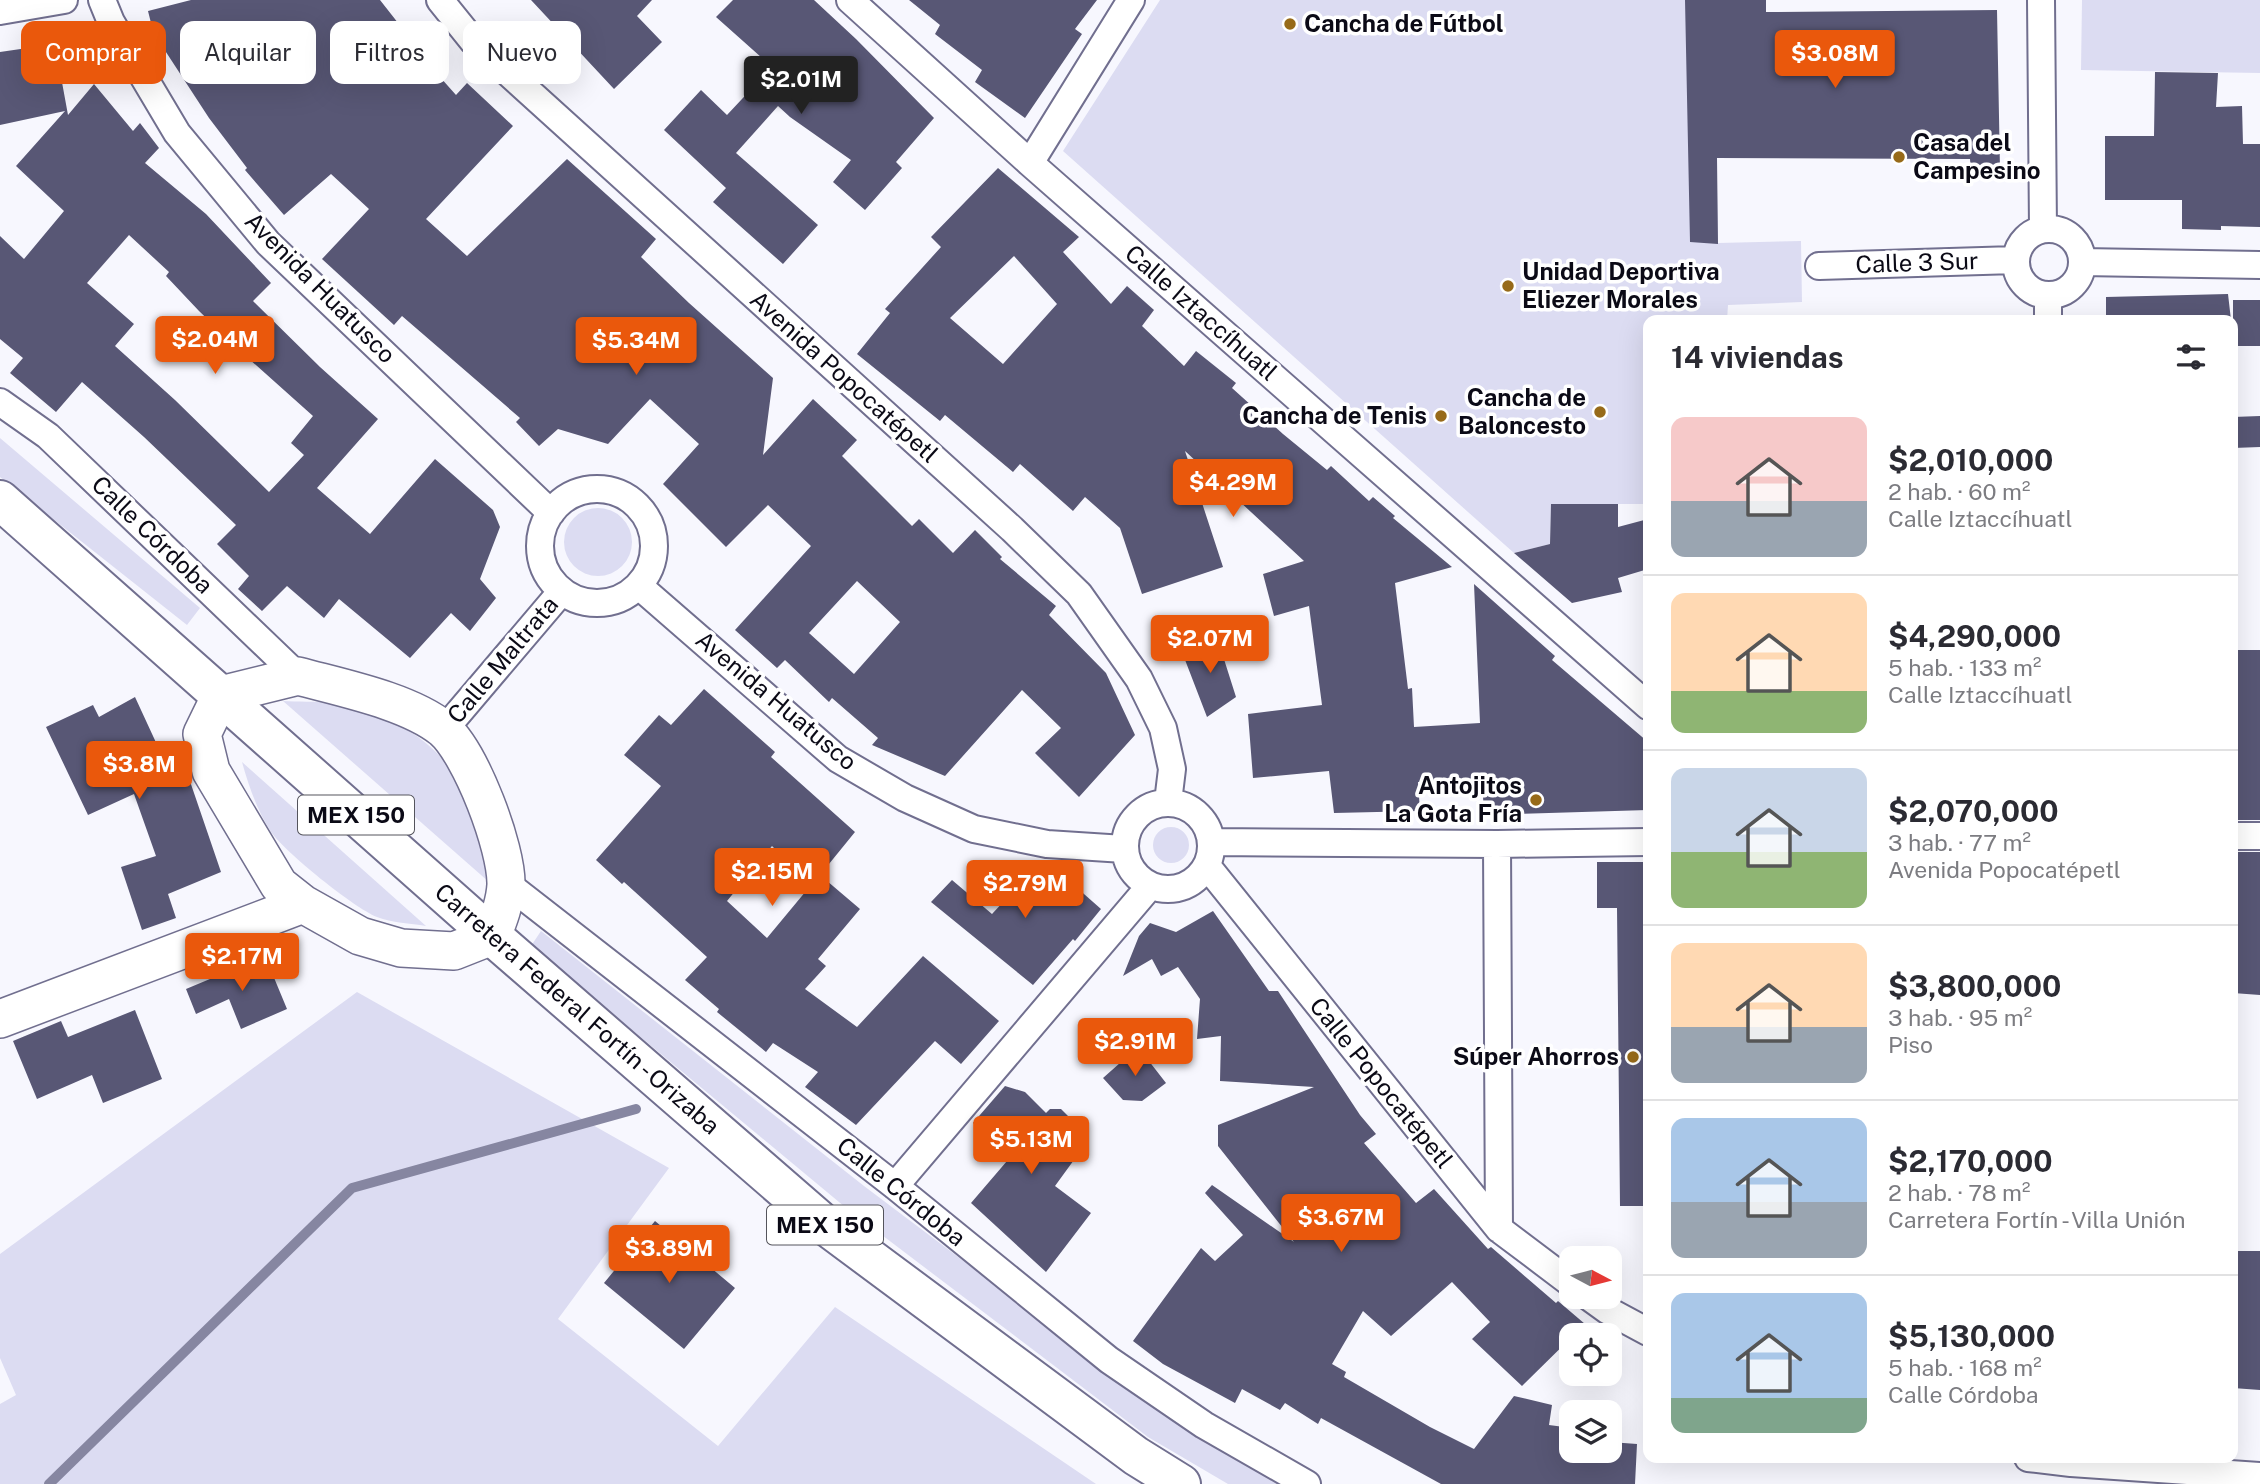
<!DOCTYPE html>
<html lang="es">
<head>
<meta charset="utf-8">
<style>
	:root { --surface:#fff; --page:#f2f2f3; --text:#2b2b33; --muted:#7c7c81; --line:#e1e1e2; --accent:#ea580c }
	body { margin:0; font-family:"Public Sans",sans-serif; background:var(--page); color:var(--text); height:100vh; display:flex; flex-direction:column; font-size:26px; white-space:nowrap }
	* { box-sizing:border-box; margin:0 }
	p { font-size:23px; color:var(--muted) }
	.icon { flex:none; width:38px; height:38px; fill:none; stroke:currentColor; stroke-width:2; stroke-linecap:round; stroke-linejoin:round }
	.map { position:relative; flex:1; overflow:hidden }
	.drawer { position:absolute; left:1643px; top:315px; width:595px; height:1148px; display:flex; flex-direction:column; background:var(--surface); border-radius:14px; box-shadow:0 7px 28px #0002 }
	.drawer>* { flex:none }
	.top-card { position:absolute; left:21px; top:21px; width:665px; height:63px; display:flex; gap:14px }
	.needle { width:46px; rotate:97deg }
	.buttons { position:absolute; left:1559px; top:1246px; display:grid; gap:14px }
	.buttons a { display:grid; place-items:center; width:63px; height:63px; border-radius:14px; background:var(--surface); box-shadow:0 7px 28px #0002; font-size:35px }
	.price { position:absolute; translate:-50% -60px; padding:0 16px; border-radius:7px; background:var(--accent); color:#fff; font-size:23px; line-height:46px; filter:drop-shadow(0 2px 4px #0008) }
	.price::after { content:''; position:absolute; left:50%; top:42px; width:21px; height:16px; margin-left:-10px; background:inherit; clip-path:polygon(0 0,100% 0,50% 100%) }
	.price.active { background:#222; color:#fff }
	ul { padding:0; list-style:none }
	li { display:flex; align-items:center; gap:21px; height:175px; padding:0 28px }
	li+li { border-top:2px solid var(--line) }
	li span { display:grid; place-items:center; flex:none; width:196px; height:140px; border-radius:14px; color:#555 }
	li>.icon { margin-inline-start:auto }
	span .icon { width:84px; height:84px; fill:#fffc; stroke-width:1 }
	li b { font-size:30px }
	h2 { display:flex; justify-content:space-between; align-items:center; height:84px; padding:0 28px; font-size:30px }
	.pill { padding:0 24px; border-radius:14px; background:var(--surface); box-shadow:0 7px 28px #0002; font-size:24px; line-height:63px }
	.pill.active { background:var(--accent); color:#fff }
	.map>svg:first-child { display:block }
</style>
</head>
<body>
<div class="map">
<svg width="2260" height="1484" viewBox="0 0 2260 1484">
	<rect width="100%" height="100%" fill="#f7f7fe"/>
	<path fill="#dcdcf2" d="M1160 0H1731L1715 79 1718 243 1801 241 1802 302 1728 305 1727 320H1648V504H1551L1550 544 1514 553 1063 151Z
		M2082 0H2260V73L2081 70Z
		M0 438 200 608 187 625 0 477Z
		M564 542a34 34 0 1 1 68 0a34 34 0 1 1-68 0Z
		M283 701C298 702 315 701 331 703 396 713 449 747 474 809 482 829 484 860 489 882Z
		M242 762 426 926C410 923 392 923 377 917 353 907 286 853 271 832 257 810 249 787 242 762Z
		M1153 845a18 18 0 1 1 36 0a18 18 0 1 1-36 0Z
		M541 931 864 1186 1164 1412 1281 1484H1228L1148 1437 845 1207 531 946Z
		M357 992 669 1168 558 1319 718 1446 835 1307 1096 1484H0V1404L16 1395 0 1358V1254Z"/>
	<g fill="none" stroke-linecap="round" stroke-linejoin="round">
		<path stroke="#8686a1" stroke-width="10" d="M49 1484 352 1188 636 1109"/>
	</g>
	<path fill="#585775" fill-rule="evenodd" d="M191 0H380L402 28 399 31 456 95 467 83 513 126 426 219 467 256 567 159 656 239 641 257 689 303 773 378 763 455 813 399 857 440 842 456 912 526 919 519 953 553 975 530 1002 557 1000 559 1056 606 1049 615 1106 673 1135 735 1079 797 1035 753 1061 728 1022 690 945 776 872 745 878 738 832 698 829 702 785 660 777 668 735 630 811 546 768 505 726 547 663 484 699 444 650 399 608 444 558 429 539 446 516 422 520 418 402 316 394 325 322 259 369 209 331 174 284 215 245 170 247 168 209 118 164 49 158 51 148 11ZM857 581 900 622 854 674 809 633Z
		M531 0H652L637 16 662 42 614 89Z
		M733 0H814L856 39 934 118 896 162 902 168 865 210 833 182 851 160 790 117 778 106 736 153 818 225 783 264 713 202 726 188 664 130 701 90 727 115 772 67 716 17Z
		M909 0H1097L1075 29 1082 34 1025 118 975 82 982 70 935 34 940 25Z
		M1685 0H1766V12L1997 10 2000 170 1971 172 1970 159 1717 158 1718 244 1690 242Z
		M55 44 68 115 94 84 133 131 140 123 159 148 145 163 206 214 271 283 253 301 320 367 378 419 317 488 370 534 435 459 493 510 500 527 480 579 496 598 470 631 451 613 410 658 339 599 324 618 287 586 262 611 238 589 249 576 217 544 236 525 144 437 82 382 56 412 10 373 23 358 0 339V236L24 259 64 211 16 166 65 111 0 125V52ZM129 235 169 272 166 276 199 311 248 358 313 416 291 443 304 455 269 492 175 400 115 346 134 324 87 283Z
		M2155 72 2218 73 2216 107 2242 106 2243 144H2260V227L2221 226V230L2182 229V200H2105V136H2154Z
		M998 168 1079 237 1063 252 1111 304 1127 286 1154 310 1142 326 1184 366 1196 351 1236 383 1232 388 1283 434 1327 470 1331 466 1369 501 1373 497 1395 516 1393 518 1452 567 1395 583 1408 689 1412 688 1414 727 1480 723 1474 584 1555 656 1552 660 1648 742V810L1484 815 1482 778 1418 782 1420 811 1334 813 1329 771 1253 778 1248 714 1322 705 1309 606 1274 616 1263 574 1304 561 1185 451 1223 567 1142 594 1120 528 1085 497 1073 511 1020 464 1013 472 945 415 940 421 857 354 890 313 885 309 941 247 931 237ZM1014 256 1057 304 1003 364 950 318Z
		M2228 294 2231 320H2106V297Z
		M2233 300H2260V346H2233Z
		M2260 416V447L2233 448V417Z
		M1551 504H1618V527L1648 519V569L1618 578 1622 592 1572 603 1514 553 1550 544Z
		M1216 634 1236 697 1207 717 1182 652Z
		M2233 650H2260V820H2233Z
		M704 689 775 752 771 757 855 832 820 875 860 909 818 959 826 966 805 989 857 1027 923 956 999 1021 961 1064 935 1041 856 1125 805 1087 818 1072 773 1043 766 1052 717 1012 719 1009 685 980 707 957 624 882 622 884 596 860 661 786 624 755 659 715 671 725ZM772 846 811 885 767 938 727 901Z
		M135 697 165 762 181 755 221 872 168 894 176 918 142 930 121 867 156 856 134 794 88 815 46 727 93 705 99 717Z
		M2233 852H2260V995L2233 993Z
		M1597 862H1648V1206H1620L1617 908H1597Z
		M1039 864 1053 876 1059 872 1101 909 1075 941 1073 939 1033 985 931 902 952 880 992 914Z
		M1213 911 1269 991H1278L1360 1115 1376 1134 1364 1143 1416 1203 1434 1189 1488 1249 1491 1247 1556 1303 1558 1301 1585 1324 1522 1386 1472 1339 1490 1322 1452 1282 1391 1336 1363 1311 1332 1364 1346 1372 1344 1377 1430 1427 1474 1449 1514 1396 1552 1405 1549 1425 1572 1428V1451H1610V1442L1637 1444 1635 1484H1441L1321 1418 1318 1424 1285 1403 1280 1410 1242 1389 1235 1403 1163 1364 1133 1341 1201 1248 1215 1261 1243 1235 1205 1193 1212 1185 1294 1242 1218 1146V1125L1314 1087 1220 1081 1221 1036 1197 1039 1200 999 1178 967 1161 976 1152 959 1123 976 1139 936 1150 923 1176 932Z
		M265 956 287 1009 241 1029 229 999 196 1014 186 989Z
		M135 1010 162 1079 103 1103 92 1075 37 1099 13 1041 61 1021 68 1037Z
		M1138 1047 1166 1083 1142 1101 1123 1100 1103 1078Z
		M1005 1086 1025 1092 1046 1113 1050 1109H1061L1079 1127 1067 1142 1079 1153 1055 1186 1091 1213 1046 1272 971 1203 1013 1154 973 1123Z
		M655 1221 735 1288 684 1349 604 1283Z
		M2233 1251H2260V1390L2233 1388Z"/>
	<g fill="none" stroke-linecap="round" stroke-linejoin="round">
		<defs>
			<path id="street" d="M102 0 111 22 177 133 268 243 551 513
				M440 0 473 41 1012 529 1079 594 1139 679 1163 728 1172 769 1168 802
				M850 0 1030 163 1648 706
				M2041 0 2043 229
				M0 11 64 0
				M1030 163 1131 0
				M2016 262a33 33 0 1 1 66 0a33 33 0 1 1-66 0Z
				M2082 262 2260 265
				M1819 266 2015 260
				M2048 296V320
				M0 402 48 436 298 676
				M540 546a57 57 0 1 1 114 0a57 57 0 1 1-114 0Z
				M639 586 838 759 905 798 974 829 1047 844 1124 849
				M444 730 562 591
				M1125 846a43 43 0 1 1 86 0a43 43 0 1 1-86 0Z
				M2233 836H2260
				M1212 842 1497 844 1648 842
				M1497 844 1499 1229
				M1207 866 1499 1229 1572 1284
				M506 883 895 1186 1109 1360 1204 1425 1307 1484
				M895 1186 1150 886
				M1589 1297 1607 1310 1648 1332
				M2028 1458 2071 1463 2260 1476"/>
			<path id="secondary" d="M298 676C342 688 408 701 443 729 471 753 507 848 506 885 505 903 499 919 492 936L454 951 401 948 360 936 303 904 279 885 211 771 202 734 221 695Z
				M0 1019 303 904"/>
			<path id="primary" d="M0 500 492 936 825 1225 1136 1456 1181 1484"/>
		</defs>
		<use href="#street" stroke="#716f8f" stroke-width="30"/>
		<use href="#secondary" stroke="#716f8f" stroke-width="40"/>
		<use href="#primary" stroke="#716f8f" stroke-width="42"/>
		<use href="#street" stroke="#fff" stroke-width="26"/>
		<use href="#secondary" stroke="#fff" stroke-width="37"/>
		<use href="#primary" stroke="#fff" stroke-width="38"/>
	</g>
	<g fill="#976a19" stroke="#fff" stroke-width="2.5">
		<circle cx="1290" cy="24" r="7"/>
		<circle cx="1899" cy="157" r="7"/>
		<circle cx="1508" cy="286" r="7"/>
		<circle cx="1600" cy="412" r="7"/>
		<circle cx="1441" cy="416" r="7"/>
		<circle cx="1536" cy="800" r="7"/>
		<circle cx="1633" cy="1057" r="7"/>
	</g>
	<g text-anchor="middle" stroke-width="7" stroke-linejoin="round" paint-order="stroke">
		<g fill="#fff" stroke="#54545c" stroke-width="2">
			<rect x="298" y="795.5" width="116" height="39" rx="5"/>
			<rect x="767" y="1205.5" width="116" height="39" rx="5"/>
		</g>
		<g font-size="23" font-weight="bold" fill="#0b0a16">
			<text x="356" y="823">MEX 150</text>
			<text x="825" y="1233">MEX 150</text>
		</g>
		<g font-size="24" font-weight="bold" fill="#0b0a16" stroke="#fff" text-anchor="end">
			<text x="1304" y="32" text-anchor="start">Cancha de Fútbol</text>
			<text x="1913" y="151" text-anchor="start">Casa del<tspan x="1913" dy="28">Campesino</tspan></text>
			<text x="1522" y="280" text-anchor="start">Unidad Deportiva<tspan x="1522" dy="28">Eliezer Morales</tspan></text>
			<text x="1586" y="406">Cancha de<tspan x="1586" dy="28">Baloncesto</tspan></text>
			<text x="1427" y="424">Cancha de Tenis</text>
			<text x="1522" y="794">Antojitos<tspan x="1522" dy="28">La Gota Fría</tspan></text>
			<text x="1619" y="1065">Súper Ahorros</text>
		</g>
		<g font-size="24" fill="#0b0a16" stroke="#fff">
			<text transform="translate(1917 263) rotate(-2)" y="8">Calle 3 Sur</text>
			<text transform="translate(320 288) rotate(45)" y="8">Avenida Huatusco</text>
			<text transform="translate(1201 313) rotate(41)" y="8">Calle Iztaccíhuatl</text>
			<text transform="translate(844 377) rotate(42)" y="8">Avenida Popocatépetl</text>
			<text transform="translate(152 535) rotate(44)" y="8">Calle Córdoba</text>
			<text transform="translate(503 660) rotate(-50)" y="8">Calle Maltrata</text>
			<text transform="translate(776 701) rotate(40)" y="8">Avenida Huatusco</text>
			<text transform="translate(577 1009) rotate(41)" y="8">Carretera Federal Fortín - Orizaba</text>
			<text transform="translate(1381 1083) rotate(51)" y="8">Calle Popocatépetl</text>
			<text transform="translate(901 1192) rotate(39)" y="8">Calle Córdoba</text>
		</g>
	</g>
</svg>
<div class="buttons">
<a><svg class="needle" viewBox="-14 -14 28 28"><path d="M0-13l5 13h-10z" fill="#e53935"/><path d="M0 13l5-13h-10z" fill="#7c7c81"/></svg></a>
<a><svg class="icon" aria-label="locate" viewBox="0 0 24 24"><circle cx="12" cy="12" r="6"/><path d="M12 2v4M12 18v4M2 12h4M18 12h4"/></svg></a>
<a><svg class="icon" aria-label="layers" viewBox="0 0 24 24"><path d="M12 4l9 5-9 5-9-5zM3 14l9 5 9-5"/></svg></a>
</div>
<b class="price" style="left:1835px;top:90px">$3.08M</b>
<b class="price active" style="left:801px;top:116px">$2.01M</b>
<b class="price" style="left:215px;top:376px">$2.04M</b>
<b class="price" style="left:636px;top:377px">$5.34M</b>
<b class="price" style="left:1233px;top:519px">$4.29M</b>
<b class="price" style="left:1210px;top:675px">$2.07M</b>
<b class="price" style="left:139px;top:801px">$3.8M</b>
<b class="price" style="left:772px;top:908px">$2.15M</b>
<b class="price" style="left:1025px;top:920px">$2.79M</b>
<b class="price" style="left:242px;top:993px">$2.17M</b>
<b class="price" style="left:1135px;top:1078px">$2.91M</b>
<b class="price" style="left:1031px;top:1176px">$5.13M</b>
<b class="price" style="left:1341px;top:1254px">$3.67M</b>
<b class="price" style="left:669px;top:1285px">$3.89M</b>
<div class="top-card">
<a class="pill active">Comprar</a>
<a class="pill">Alquilar</a>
<a class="pill">Filtros</a>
<a class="pill">Nuevo</a>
</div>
<section class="drawer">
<h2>14 viviendas<svg class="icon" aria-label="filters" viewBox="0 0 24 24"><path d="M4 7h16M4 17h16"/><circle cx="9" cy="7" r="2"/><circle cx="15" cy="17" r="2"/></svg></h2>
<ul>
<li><span style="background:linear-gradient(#f6c9c9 60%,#9aa5b1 0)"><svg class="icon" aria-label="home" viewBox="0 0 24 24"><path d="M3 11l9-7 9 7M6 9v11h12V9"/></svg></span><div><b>$2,010,000</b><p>2 hab. · 60 m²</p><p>Calle Iztaccíhuatl</p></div></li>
<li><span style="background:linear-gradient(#ffd9b3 70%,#8fb573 0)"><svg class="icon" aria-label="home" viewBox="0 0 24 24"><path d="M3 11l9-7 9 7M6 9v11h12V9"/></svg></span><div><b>$4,290,000</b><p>5 hab. · 133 m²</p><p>Calle Iztaccíhuatl</p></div></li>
<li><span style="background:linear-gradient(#c9d6e8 60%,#8fb573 0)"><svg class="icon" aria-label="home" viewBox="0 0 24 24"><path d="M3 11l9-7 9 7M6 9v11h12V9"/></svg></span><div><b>$2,070,000</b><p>3 hab. · 77 m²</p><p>Avenida Popocatépetl</p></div></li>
<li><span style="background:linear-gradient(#ffd9b3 60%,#9aa5b1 0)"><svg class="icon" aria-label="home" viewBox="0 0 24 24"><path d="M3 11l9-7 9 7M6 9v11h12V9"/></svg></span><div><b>$3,800,000</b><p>3 hab. · 95 m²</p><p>Piso</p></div></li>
<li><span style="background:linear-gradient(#a9c7e8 60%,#9aa5b1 0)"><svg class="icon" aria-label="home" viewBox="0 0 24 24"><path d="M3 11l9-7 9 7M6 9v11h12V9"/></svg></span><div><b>$2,170,000</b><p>2 hab. · 78 m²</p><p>Carretera Fortín - Villa Unión</p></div></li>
<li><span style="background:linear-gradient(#a9c7e8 75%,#7fa58c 0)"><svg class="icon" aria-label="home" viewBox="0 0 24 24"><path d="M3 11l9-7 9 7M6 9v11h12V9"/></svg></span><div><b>$5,130,000</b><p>5 hab. · 168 m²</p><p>Calle Córdoba</p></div></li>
</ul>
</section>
</div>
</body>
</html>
